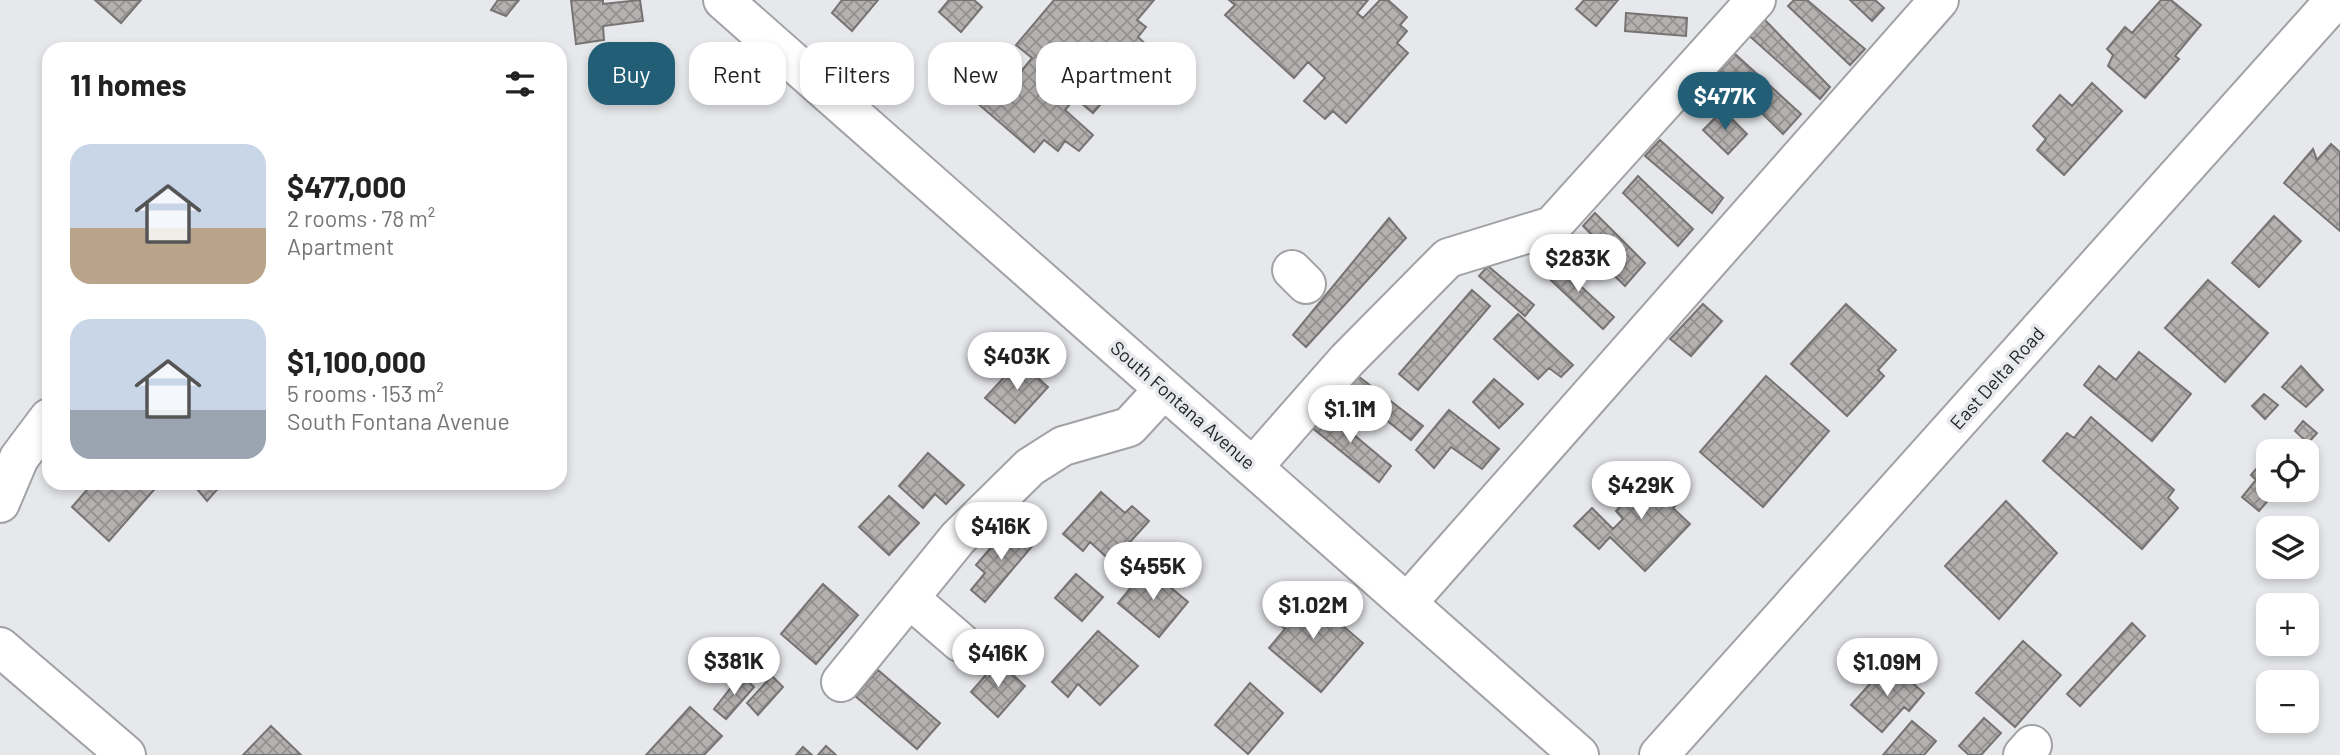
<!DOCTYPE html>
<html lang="en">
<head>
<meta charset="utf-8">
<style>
	:root { --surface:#fff; --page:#f2f2f2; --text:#222; --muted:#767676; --accent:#225e76 }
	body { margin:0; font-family:Barlow,sans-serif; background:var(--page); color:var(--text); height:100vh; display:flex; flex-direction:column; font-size:26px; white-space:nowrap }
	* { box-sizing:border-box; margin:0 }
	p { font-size:23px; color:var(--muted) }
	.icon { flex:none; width:38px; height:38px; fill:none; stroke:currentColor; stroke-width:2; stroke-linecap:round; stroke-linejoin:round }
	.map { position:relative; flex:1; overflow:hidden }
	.side { position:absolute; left:42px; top:42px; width:525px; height:448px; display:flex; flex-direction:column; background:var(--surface); border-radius:21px; box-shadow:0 4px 10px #0003 }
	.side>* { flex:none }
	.guide { position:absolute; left:588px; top:42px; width:665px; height:63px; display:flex; gap:14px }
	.tools { position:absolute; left:2256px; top:439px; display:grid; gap:14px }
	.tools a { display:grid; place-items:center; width:63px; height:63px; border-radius:14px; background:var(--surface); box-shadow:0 4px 10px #0003; font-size:35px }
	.price { position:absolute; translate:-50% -60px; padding:0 16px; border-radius:24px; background:#fff; color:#222; font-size:23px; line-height:46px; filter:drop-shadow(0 2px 4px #0008) }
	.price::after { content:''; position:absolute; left:50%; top:42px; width:21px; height:16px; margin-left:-10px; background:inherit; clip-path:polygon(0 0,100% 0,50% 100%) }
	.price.current { background:var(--accent); color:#fff }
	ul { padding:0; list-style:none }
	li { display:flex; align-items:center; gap:21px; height:175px; padding:0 28px }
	li span { display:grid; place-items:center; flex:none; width:196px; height:140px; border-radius:21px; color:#555 }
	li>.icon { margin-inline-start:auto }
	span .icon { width:84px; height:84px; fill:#fffc; stroke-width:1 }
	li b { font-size:30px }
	h2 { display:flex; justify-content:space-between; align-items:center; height:84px; padding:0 28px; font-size:30px }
	.pill { padding:0 24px; border-radius:21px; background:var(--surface); box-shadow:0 4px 10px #0003; font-size:24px; line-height:63px }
	.pill.current { background:var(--accent); color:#fff }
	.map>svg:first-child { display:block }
</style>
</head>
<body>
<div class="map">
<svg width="2340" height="755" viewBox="0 0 2340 755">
	<defs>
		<pattern id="building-cross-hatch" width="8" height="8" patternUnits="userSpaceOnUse" patternTransform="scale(1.75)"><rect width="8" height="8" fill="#b5b1b1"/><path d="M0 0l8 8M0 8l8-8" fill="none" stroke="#939090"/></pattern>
	</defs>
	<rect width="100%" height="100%" fill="#e7e8eb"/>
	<path fill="url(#building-cross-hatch)" stroke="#777373" stroke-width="2" d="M95 0H141L121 23Z
		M498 0H519L506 16 491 10Z
		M571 0H603V4L640 0 643 21 603 26 604 40 576 44Z
		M842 0H878L852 31 832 13Z
		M949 0H974L982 7 961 32 939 12Z
		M1054 0H1154L1137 20 1146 27 1138 37 1150 48 1093 113 1075 98 1065 110 1093 135 1079 151 1065 141 1058 151 1044 140 1034 152 969 96 984 79 976 73 993 52 1019 74 1032 58 1016 45Z
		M1229 0H1368L1357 13 1363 18 1380 0H1388L1407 17 1400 25 1407 31 1397 43 1408 53 1346 123 1333 111 1325 119 1304 101 1325 78 1308 62 1294 78 1225 15 1235 5Z
		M1584 0H1618L1596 26 1576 9Z
		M1794 0H1807L1865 49 1850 65 1788 6Z
		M1850 0H1875L1884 8 1872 21Z
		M2161 0H2171L2201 25 2175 56 2179 59 2145 98 2108 66 2113 55 2107 49 2125 27 2132 33Z
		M1626 13 1687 18 1686 36 1625 31Z
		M1762 17 1830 87 1820 99 1745 32Z
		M1734 53 1801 114 1783 134 1718 70Z
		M2092 83 2122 111 2064 175 2037 150 2046 139 2033 126 2060 95 2072 106Z
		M1723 110 1747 134 1728 154 1703 130Z
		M1660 140 1723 198 1712 213 1645 156Z
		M2331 144 2340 152V231L2284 183 2313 149 2317 160Z
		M1638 176 1693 229 1678 246 1623 193Z
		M1595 213 1645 263 1625 286 1600 262 1609 252 1583 226Z
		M2274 216 2301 241 2259 287 2232 263Z
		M1389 218 1406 238 1306 347 1293 335Z
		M1552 259V263L1559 266 1614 317 1603 329 1541 271Z
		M1488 266 1534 305 1525 316 1479 276Z
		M2208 280 2268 333 2225 382 2165 328Z
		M1472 290 1490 306 1418 390 1399 374Z
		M1703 304 1722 321 1691 356 1670 339Z
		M1846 304 1896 350 1878 370 1884 376 1847 416 1791 364Z
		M1518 314 1573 365 1561 377 1549 368 1538 379 1494 339Z
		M2139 352 2191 394 2152 441 2084 385 2099 366 2116 380Z
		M1019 361 1048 387 1015 423 985 398Z
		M2301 366 2323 390 2306 407 2282 387Z
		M1358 376 1423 426 1411 440 1347 388Z
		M1766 376 1829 431 1763 507 1700 452Z
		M1494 379 1523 404 1499 428 1473 402Z
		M2264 394 2278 405 2265 419 2252 406Z
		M1323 409 1391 466 1379 482 1310 426Z
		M1449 410 1499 449 1482 469 1451 447 1434 468 1416 450Z
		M2091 417 2174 490 2168 498 2178 508 2142 549 2043 461 2067 433 2074 438Z
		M2303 421 2317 433 2308 443 2295 431Z
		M928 453 964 485 946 504 935 494 923 508 899 486Z
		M2268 455V490H2277L2259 511 2242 497 2256 480 2251 475Z
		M1656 468 1685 495 1673 508 1690 524 1645 571 1610 537 1599 549 1574 526 1592 508 1613 529 1623 519 1616 511Z
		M93 483H160L109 541 72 507Z
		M192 483H223L207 501Z
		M1101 492 1125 513 1132 506 1149 521 1112 562 1090 542 1083 551 1063 534Z
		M889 496 919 523 889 555 859 527Z
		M2006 501 2057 553 1999 619 1945 566Z
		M1010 525 1033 545 985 602 971 590 985 573 976 565Z
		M1147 568 1188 602 1159 637 1118 603Z
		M1076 574 1103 597 1082 621 1055 598Z
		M823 584 858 615 816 664 781 634Z
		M1301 590 1363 643 1321 692 1269 648 1285 629 1274 620Z
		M2132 623 2145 636 2080 706 2067 694Z
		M1098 631 1138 666 1100 705 1078 684 1068 697 1052 682Z
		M2023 641 2061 675 2015 727 1976 693Z
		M998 661 1025 686 998 717 971 692Z
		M1892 665 1924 693 1909 711 1904 707 1882 732 1851 705 1877 676 1880 679Z
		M878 670 940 723 917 749 855 696Z
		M741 675 754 687 726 719 714 709Z
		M772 676 783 687 758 715 747 703Z
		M1250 683 1283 713 1248 754 1215 725Z
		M690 707 722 736 704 755H646Z
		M1984 718 2001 733 1981 755H1969L1959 746Z
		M1912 721 1936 741 1924 755H1883Z
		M271 726 301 755H243Z
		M826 746 836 755H818Z
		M803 747 812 755H796Z"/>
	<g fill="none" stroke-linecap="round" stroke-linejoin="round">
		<defs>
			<path id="minor" d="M723 0 1579 755
				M1292 270 1306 284
				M1253 467 1347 360 1448 258 1552 226 1756 0
				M0 503 19 458 49 418
				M909 598 960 642
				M1407 603 1939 0
				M0 647 126 755
				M841 682 958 538 1030 467 1063 446 1129 427 1164 389
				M1659 755 2335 0
				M2023 755 2032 745"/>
		</defs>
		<use href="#minor" stroke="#a1a2a5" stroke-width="42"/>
		<use href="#minor" stroke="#fff" stroke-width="38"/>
	</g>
	<g text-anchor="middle" stroke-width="7" stroke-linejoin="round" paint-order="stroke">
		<g font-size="19" fill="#232425" stroke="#e7e8eb">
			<text transform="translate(1997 378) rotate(-48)" y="7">East Delta Road</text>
			<text transform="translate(1183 405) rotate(41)" y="7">South Fontana Avenue</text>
		</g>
	</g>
</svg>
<div class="tools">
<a><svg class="icon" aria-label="locate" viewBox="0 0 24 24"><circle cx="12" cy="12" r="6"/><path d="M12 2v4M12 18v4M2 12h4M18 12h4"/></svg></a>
<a><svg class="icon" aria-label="layers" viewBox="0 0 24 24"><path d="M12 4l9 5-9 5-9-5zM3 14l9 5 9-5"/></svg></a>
<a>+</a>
<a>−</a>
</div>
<b class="price current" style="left:1725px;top:132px">$477K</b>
<b class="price" style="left:1578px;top:294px">$283K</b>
<b class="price" style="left:1017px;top:392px">$403K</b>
<b class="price" style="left:1350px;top:445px">$1.1M</b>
<b class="price" style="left:1641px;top:521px">$429K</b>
<b class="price" style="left:1001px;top:562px">$416K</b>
<b class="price" style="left:1153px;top:602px">$455K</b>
<b class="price" style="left:1313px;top:641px">$1.02M</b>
<b class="price" style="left:998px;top:689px">$416K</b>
<b class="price" style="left:734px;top:697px">$381K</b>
<b class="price" style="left:1887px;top:698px">$1.09M</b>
<div class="guide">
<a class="pill current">Buy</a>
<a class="pill">Rent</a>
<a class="pill">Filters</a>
<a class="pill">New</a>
<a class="pill">Apartment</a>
</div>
<section class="side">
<h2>11 homes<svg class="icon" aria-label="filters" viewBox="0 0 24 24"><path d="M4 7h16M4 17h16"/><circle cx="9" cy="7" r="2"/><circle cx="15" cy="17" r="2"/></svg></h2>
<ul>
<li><span style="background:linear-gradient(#c9d6e8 60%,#b9a48a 0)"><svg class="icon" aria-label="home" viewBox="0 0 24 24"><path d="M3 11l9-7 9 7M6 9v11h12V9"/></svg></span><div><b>$477,000</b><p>2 rooms · 78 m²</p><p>Apartment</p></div></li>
<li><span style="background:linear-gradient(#c9d6e8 65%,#9aa5b1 0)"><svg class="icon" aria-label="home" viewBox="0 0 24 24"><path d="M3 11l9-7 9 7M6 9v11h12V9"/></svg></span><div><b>$1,100,000</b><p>5 rooms · 153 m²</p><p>South Fontana Avenue</p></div></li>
</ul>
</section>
</div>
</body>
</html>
